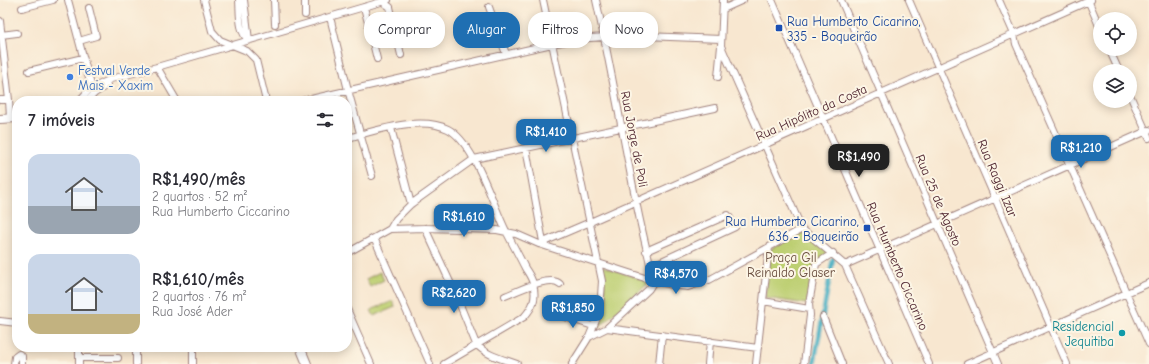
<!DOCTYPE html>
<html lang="pt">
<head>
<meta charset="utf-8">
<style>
	:root { --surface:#fff; --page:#f7f7f7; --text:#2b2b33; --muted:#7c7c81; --accent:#1f6fb2 }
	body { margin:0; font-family:"Comic Neue",sans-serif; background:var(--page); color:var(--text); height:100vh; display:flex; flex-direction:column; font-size:15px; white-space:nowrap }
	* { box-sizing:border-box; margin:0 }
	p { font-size:13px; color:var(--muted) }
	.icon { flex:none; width:22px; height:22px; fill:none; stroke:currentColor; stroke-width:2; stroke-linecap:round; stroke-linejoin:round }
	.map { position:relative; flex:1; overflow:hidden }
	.panel { position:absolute; left:12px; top:96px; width:340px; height:256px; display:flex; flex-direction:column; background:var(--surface); border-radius:16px; box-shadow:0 2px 10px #0003 }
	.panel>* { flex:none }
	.banner { position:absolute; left:364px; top:12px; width:380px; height:36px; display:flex; gap:8px }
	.fabs { position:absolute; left:1093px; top:12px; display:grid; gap:8px }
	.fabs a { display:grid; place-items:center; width:44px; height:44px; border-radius:50%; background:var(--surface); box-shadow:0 2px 10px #0003; font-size:20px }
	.price { position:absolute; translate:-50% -34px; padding:0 9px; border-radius:8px; background:var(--accent); color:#fff; font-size:13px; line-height:26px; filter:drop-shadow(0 1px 2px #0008) }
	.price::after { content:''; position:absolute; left:50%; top:24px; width:12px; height:9px; margin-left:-6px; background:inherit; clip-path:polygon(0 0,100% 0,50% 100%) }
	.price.current { background:#222; color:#fff }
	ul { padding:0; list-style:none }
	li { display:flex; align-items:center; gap:12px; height:100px; padding:0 16px }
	li span { display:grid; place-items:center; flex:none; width:112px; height:80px; border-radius:12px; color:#555 }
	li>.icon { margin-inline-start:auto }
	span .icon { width:48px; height:48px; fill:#fffc; stroke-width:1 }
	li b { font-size:17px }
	h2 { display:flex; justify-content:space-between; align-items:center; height:48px; padding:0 16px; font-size:17px }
	.chip { padding:0 14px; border-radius:16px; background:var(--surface); box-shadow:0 2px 10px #0003; font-size:14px; line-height:36px }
	.chip.current { background:var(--accent); color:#fff }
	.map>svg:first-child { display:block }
</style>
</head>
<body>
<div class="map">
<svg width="1149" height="364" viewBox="0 0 1149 364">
	<rect width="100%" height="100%" fill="#fcf5e5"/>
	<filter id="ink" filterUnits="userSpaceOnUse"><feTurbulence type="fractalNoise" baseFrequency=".025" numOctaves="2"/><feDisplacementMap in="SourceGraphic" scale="8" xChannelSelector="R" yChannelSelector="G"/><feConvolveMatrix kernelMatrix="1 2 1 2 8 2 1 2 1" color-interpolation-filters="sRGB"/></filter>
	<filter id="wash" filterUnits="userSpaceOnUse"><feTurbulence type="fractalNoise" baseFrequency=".012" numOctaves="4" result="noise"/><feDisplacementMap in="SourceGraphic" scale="16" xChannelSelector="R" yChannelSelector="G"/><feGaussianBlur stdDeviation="0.9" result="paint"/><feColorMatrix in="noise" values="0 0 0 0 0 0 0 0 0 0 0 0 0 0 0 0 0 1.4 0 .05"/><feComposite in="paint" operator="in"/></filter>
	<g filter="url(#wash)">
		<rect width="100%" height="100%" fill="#f8e7d0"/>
		<path fill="#bdcf72" stroke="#84774e" d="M801 232 829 253 814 262 807 304 765 298 771 249Z
			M602 266 650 282 595 331C606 304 607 295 602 266Z
			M380 272 384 280 370 287 366 279Z
			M393 301 395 307 374 316 371 310Z"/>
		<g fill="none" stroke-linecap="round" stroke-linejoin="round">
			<path stroke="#41acc1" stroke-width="4.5" d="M814 364 833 259"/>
		</g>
	</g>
	<g filter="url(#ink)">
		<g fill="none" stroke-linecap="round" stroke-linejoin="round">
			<defs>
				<path id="minor" d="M68 0 88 75 92 88 95 93
					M204 0 212 31 220 40 247 51 256 60 266 101
					M239 0C240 12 238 33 249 40
					M244 0 249 40
					M274 0 275 24
					M305 0V15
					M543 0 602 281 601 296 599 313 589 337
					M772 0 929 364
					M841 0 998 364
					M909 0 1067 364
					M999 0 1014 34 1016 44 1149 344
					M1088 0 1100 28
					M383 2 390 7 401 55
					M364 7 377 59
					M489 7 506 54
					M22 8 53 0
					M723 9 743 0
					M330 17 348 90 372 176
					M0 21 9 100
					M1 35 17 33
					M645 36 721 39
					M79 41 96 36 89 8
					M721 46 802 229 845 265 889 364
					M1109 49 1119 71
					M157 67 177 101
					M29 71 83 58
					M718 77 721 46 723 0
					M1130 95 1149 138
					M0 100H9L10 118
					M79 101 90 89 111 79 157 67 388 0
					M87 101 95 93 107 85
					M302 101 552 44 577 39 604 37
					M391 128 411 204
					M533 131 569 125
					M347 138C376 131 420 115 448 129 475 143 493 206 507 233 513 245 519 256 525 268 528 273 532 278 533 284 537 298 533 307 524 317L444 364
					M526 148 543 242
					M425 228 456 295 476 344C487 356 503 359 517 364
					M390 229 425 228 497 230 516 234 539 244 654 281 678 286 688 287 709 280 802 229
					M374 238 430 364
					M539 244 588 223 1091 0
					M646 251 728 215 735 227 651 266
					M347 253 390 229 396 219 411 204 474 159 715 108
					M845 265 1149 130
					M505 296C516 292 550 274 560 284
					M763 301 809 309
					M347 309 371 364
					M559 315 593 326
					M823 317 842 364
					M0 321 17 323
					M607 328 758 348
					M136 347V364
					M193 347V364
					M79 358H118
					M14 364 15 357 19 354 22 356V364
					M79 364V347
					M572 364 589 337 607 328 649 289 654 281C648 254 641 228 636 201 622 134 611 66 596 0
					M659 364 662 335
					M708 364 710 341
					M756 364 769 247
					M804 364 810 315 809 304 816 264 833 253
					M967 364 1149 283"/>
				<path id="major" d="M0 119 17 118
					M300 347 307 364"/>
			</defs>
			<use href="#minor" stroke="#a1837e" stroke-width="8"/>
			<use href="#major" stroke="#a1837e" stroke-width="10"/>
			<use href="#minor" stroke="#fff" stroke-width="6"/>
			<use href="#major" stroke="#fff" stroke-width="8"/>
		</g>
	</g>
	<g fill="#1a4fb4" stroke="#fcf5e5" stroke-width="1.5">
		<rect x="775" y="24" width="8" height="8" rx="2"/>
		<rect x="863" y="224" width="8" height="8" rx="2"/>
	</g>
	<circle fill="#3f7fe0" stroke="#fcf5e5" stroke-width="1.5" cx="70" cy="77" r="4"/>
	<circle fill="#0f9aa8" stroke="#fcf5e5" stroke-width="1.5" cx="1122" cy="333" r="4"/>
	<g text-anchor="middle" stroke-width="4" stroke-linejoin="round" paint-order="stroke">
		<g font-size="13" fill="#164399" stroke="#fcf5e5" text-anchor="start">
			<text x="787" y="26">Rua Humberto Cicarino,<tspan x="787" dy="15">335 - Boqueirão</tspan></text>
			<text x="859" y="226" text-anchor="end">Rua Humberto Cicarino,<tspan x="859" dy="15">636 - Boqueirão</tspan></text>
		</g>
		<g font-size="13" fill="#366cbe" stroke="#fcf5e5" text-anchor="start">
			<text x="78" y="75">Festval Verde<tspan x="78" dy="15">Mais - Xaxim</tspan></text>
		</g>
		<g font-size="13" fill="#4a1f2b" stroke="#fcf5e5">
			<text transform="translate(811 112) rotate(-24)" y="5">Rua Hipólito da Costa</text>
			<text transform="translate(635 139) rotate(79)" y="5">Rua Jorge de Poli</text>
			<text transform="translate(998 178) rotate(67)" y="5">Rua Raggi Izar</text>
			<text transform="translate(939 200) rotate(67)" y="5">Rua 25 de Agosto</text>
			<text transform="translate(898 266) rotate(67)" y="5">Rua Humberto Ciccarino</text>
		</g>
		<g font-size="13" fill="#674b3d" stroke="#fcf5e5">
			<text x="791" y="262">Praça Gil<tspan x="791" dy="15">Reinaldo Glaser</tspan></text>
		</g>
		<g font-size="13" fill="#0d838f" stroke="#fcf5e5" text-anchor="end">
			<text x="1114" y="331">Residencial<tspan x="1114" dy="15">Jequitiba</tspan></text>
		</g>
	</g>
</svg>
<div class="fabs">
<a><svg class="icon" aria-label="locate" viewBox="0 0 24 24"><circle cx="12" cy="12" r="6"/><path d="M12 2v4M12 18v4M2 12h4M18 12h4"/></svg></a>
<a><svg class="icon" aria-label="layers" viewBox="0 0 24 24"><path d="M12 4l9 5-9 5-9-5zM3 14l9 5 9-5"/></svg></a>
</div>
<b class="price" style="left:546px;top:153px">R$1,410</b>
<b class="price" style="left:1081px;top:169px">R$1,210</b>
<b class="price current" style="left:859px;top:178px">R$1,490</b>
<b class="price" style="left:464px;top:238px">R$1,610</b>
<b class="price" style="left:676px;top:295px">R$4,570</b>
<b class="price" style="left:454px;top:314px">R$2,620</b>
<b class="price" style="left:573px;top:329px">R$1,850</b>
<div class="banner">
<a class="chip">Comprar</a>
<a class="chip current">Alugar</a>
<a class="chip">Filtros</a>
<a class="chip">Novo</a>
</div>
<section class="panel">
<h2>7 imóveis<svg class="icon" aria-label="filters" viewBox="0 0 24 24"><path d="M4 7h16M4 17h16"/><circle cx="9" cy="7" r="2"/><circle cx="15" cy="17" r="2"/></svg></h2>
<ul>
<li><span style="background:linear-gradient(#c9d6e8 65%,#9aa5b1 0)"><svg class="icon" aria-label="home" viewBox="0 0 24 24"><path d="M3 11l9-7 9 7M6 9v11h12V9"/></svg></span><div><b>R$1,490/mês</b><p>2 quartos · 52 m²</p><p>Rua Humberto Ciccarino</p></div></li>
<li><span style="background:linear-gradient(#c9d6e8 75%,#c2b280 0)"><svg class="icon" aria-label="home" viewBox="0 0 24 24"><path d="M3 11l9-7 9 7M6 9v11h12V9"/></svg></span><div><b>R$1,610/mês</b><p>2 quartos · 76 m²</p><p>Rua José Ader</p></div></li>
</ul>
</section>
</div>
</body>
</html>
